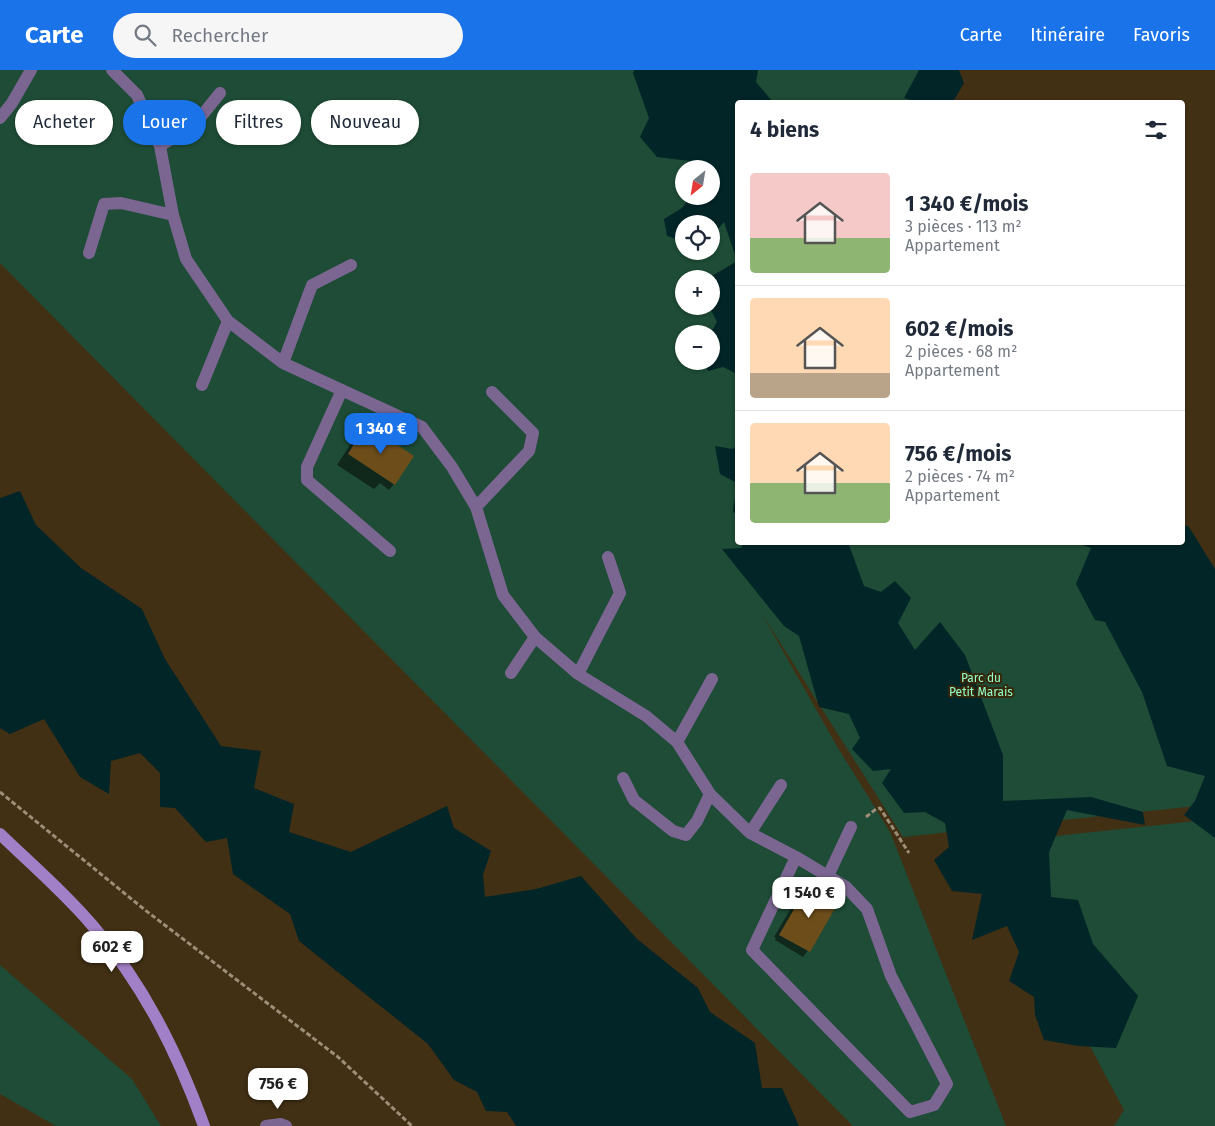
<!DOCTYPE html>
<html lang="fr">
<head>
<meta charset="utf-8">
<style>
	:root { --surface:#fff; --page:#f6f6f7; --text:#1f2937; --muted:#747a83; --line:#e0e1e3; --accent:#1a73e8 }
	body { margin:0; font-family:"Fira Sans",sans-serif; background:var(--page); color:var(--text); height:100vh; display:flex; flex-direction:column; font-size:19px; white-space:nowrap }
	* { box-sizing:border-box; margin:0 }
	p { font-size:16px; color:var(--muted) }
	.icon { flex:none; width:28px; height:28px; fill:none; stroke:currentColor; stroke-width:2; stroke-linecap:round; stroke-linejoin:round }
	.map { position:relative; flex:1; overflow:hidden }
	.drawer { position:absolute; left:735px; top:30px; width:450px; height:445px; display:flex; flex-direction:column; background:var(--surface); border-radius:5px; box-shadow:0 1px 4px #0004 }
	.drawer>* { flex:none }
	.banner { position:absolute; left:15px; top:30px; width:475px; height:45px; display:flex; gap:10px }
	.needle { width:32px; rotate:210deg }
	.tools { position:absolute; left:675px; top:90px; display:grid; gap:10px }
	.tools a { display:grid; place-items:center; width:45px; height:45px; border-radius:50%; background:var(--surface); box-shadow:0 1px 4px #0004; font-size:25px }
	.price { position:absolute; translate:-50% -42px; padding:0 11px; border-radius:10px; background:#fff; color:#222; font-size:16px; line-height:32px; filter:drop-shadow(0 1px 2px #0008) }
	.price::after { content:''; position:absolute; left:50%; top:30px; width:15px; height:11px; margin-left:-8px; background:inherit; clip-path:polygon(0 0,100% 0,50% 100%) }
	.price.selected { background:var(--accent); color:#fff }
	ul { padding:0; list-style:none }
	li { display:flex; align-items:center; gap:15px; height:125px; padding:0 15px }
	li+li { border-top:1px solid var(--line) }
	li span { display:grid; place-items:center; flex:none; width:140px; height:100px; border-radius:5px; color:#555 }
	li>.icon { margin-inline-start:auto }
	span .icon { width:60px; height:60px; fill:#fffc; stroke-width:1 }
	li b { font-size:21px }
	h2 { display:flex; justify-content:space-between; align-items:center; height:60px; padding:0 15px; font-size:21px }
	.tag { padding:0 18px; border-radius:22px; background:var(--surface); box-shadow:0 1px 4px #0004; font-size:18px; line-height:45px }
	.tag.selected { background:var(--accent); color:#fff }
	header { display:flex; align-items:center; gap:30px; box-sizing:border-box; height:70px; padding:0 25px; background:var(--accent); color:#fff }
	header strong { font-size:24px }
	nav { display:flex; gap:28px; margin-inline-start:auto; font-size:18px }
	.search { width:350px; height:45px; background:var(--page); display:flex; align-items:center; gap:12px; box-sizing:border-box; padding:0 18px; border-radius:28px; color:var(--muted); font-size:19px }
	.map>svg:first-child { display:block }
</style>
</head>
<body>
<header>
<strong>Carte</strong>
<div class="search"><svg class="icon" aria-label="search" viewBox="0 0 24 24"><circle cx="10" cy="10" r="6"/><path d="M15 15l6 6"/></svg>Rechercher</div>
<nav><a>Carte</a><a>Itinéraire</a><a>Favoris</a></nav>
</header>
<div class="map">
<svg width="1215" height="1056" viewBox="0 0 1215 1056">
	<rect width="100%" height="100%" fill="#423015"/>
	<path fill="#1e4c36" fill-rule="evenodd" d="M0 0H939L947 32H738V472L1103 473 1215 626V734L903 767 762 544 835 673 890 762 1006 1056H853L0 193ZM684 99H711V126H684ZM684 154H711V181H684ZM684 209H711V236H684ZM684 264H711V291H684Z
		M1215 749V1056H1114L1124 1040 982 774Z
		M0 895 132 1009 161 1056H56L0 1024Z"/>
	<path fill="#022528" d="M634 0H758L756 12 773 32H738V302L735 303 723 297 708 301 704 291H711L710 264 717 252 709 236H711V209H707L737 191 724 152 711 167V154H684V171L667 166 664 149 682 138 691 126H711V99H694L690 91 657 87 640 67 649 48 633 3Z
		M919 0H959L964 13 953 32H916L904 28Z
		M715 376 732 379 737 376V446L733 441 737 413 720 404Z
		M20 421 36 455 81 498 142 539 165 589 221 676 261 681 254 718 294 734 289 762 351 782 447 736 454 758 491 781 483 805 485 827 536 819 581 806 637 869 698 918 710 942 755 973 762 1018H782L799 1056H516L507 1042 486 1041 477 1022 454 1010 428 974 299 871 290 844 233 804 227 768 206 772 175 738 160 737V703L140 683 111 691 109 724 80 707 44 649 10 664 0 658V428Z
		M1183 454 1189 457 1215 499V768L1184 745 1195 731 1205 706 1167 696 1142 622 1105 552 1095 550 1076 514 1091 478 1077 473 1182 472Z
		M744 473H851L849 475 864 516 881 522 895 511 911 528 898 553 915 580 940 552 965 585 1003 685V731L1091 727 1143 742 1145 755 1067 740 1049 782 1051 827 1078 830 1093 874 1138 926 1116 978 1078 976 1044 970 1035 945 1034 927 1009 911 1019 882 1007 856 972 870 982 824 952 821 934 790 949 777 945 753 925 742 904 743 882 713 891 699 873 701 852 679 860 668 849 644 819 637 799 566 784 556 722 479 741 478Z"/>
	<path fill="#0007" d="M366 356 394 414 389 420 380 413 374 419 337 395 355 367Z
		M808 817 813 874 803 887 775 870 776 868 774 867 797 828Z"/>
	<path fill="#6d4e1a" d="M366 354 414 386 395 415 348 384Z
		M808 815 838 833 810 882 779 865Z"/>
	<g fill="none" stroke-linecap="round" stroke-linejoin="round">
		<path stroke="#9d8e78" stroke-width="3" stroke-dasharray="5 2.5" stroke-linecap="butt" d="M0 722 145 840 338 987 412 1056
			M866 747 876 739 880 738 909 783"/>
		<path stroke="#7b6692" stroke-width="12" d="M112 0 137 25 160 76 173 145 186 189 228 251 283 293 422 357 452 397 476 437 503 525 535 567 578 604 646 646 677 672 710 724 750 763 796 787 846 817 867 839 891 906 947 1014 934 1035 910 1042 752 880 796 787
			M0 48 12 33 31 0
			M160 76 195 54 220 23
			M89 183 104 134 121 133 173 145
			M283 293 312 215 351 195
			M202 315 228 251
			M342 320 307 397V410L390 481
			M476 437 529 381 533 363 492 322
			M511 603 535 567
			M578 604 620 523 608 487
			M677 672 712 609
			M623 708 634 730 673 761 686 765 697 751 710 724
			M750 763 781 715
			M828 806 851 757"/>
		<path stroke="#7b6692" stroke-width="12" d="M266 1056 281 1054 286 1056"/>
		<path stroke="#a280c7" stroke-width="12" d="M0 764C31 794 64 822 92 855 144 915 177 982 204 1056"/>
	</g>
	<g text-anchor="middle" stroke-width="4" stroke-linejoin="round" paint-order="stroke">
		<g font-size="12" fill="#90ffc8" stroke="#38260a">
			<text x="981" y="612">Parc du<tspan x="981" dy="14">Petit Marais</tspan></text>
		</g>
	</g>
</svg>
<div class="tools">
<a><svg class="needle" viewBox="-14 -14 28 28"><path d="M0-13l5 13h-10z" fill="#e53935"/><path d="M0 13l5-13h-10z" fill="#747a83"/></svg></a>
<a><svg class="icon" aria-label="locate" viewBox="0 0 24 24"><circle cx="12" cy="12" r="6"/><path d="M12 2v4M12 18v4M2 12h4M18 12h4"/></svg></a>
<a>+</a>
<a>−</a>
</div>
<b class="price selected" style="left:381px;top:385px">1 340 €</b>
<b class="price" style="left:809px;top:849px">1 540 €</b>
<b class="price" style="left:112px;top:903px">602 €</b>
<b class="price" style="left:278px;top:1040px">756 €</b>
<div class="banner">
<a class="tag">Acheter</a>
<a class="tag selected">Louer</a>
<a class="tag">Filtres</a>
<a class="tag">Nouveau</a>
</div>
<section class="drawer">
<h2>4 biens<svg class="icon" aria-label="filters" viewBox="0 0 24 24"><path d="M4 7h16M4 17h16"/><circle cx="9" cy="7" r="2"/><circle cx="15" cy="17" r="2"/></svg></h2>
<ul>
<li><span style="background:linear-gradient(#f6c9c9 65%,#8fb573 0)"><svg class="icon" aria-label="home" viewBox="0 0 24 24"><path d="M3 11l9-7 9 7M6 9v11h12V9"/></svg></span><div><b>1 340 €/mois</b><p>3 pièces · 113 m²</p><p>Appartement</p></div></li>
<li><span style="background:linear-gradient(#ffd9b3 75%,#b9a48a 0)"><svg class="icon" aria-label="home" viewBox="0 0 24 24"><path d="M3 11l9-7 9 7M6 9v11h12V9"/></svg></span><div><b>602 €/mois</b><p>2 pièces · 68 m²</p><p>Appartement</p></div></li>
<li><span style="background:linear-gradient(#ffd9b3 60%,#8fb573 0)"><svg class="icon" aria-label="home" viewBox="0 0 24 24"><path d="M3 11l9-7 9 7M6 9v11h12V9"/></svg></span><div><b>756 €/mois</b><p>2 pièces · 74 m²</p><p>Appartement</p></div></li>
</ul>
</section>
</div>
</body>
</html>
